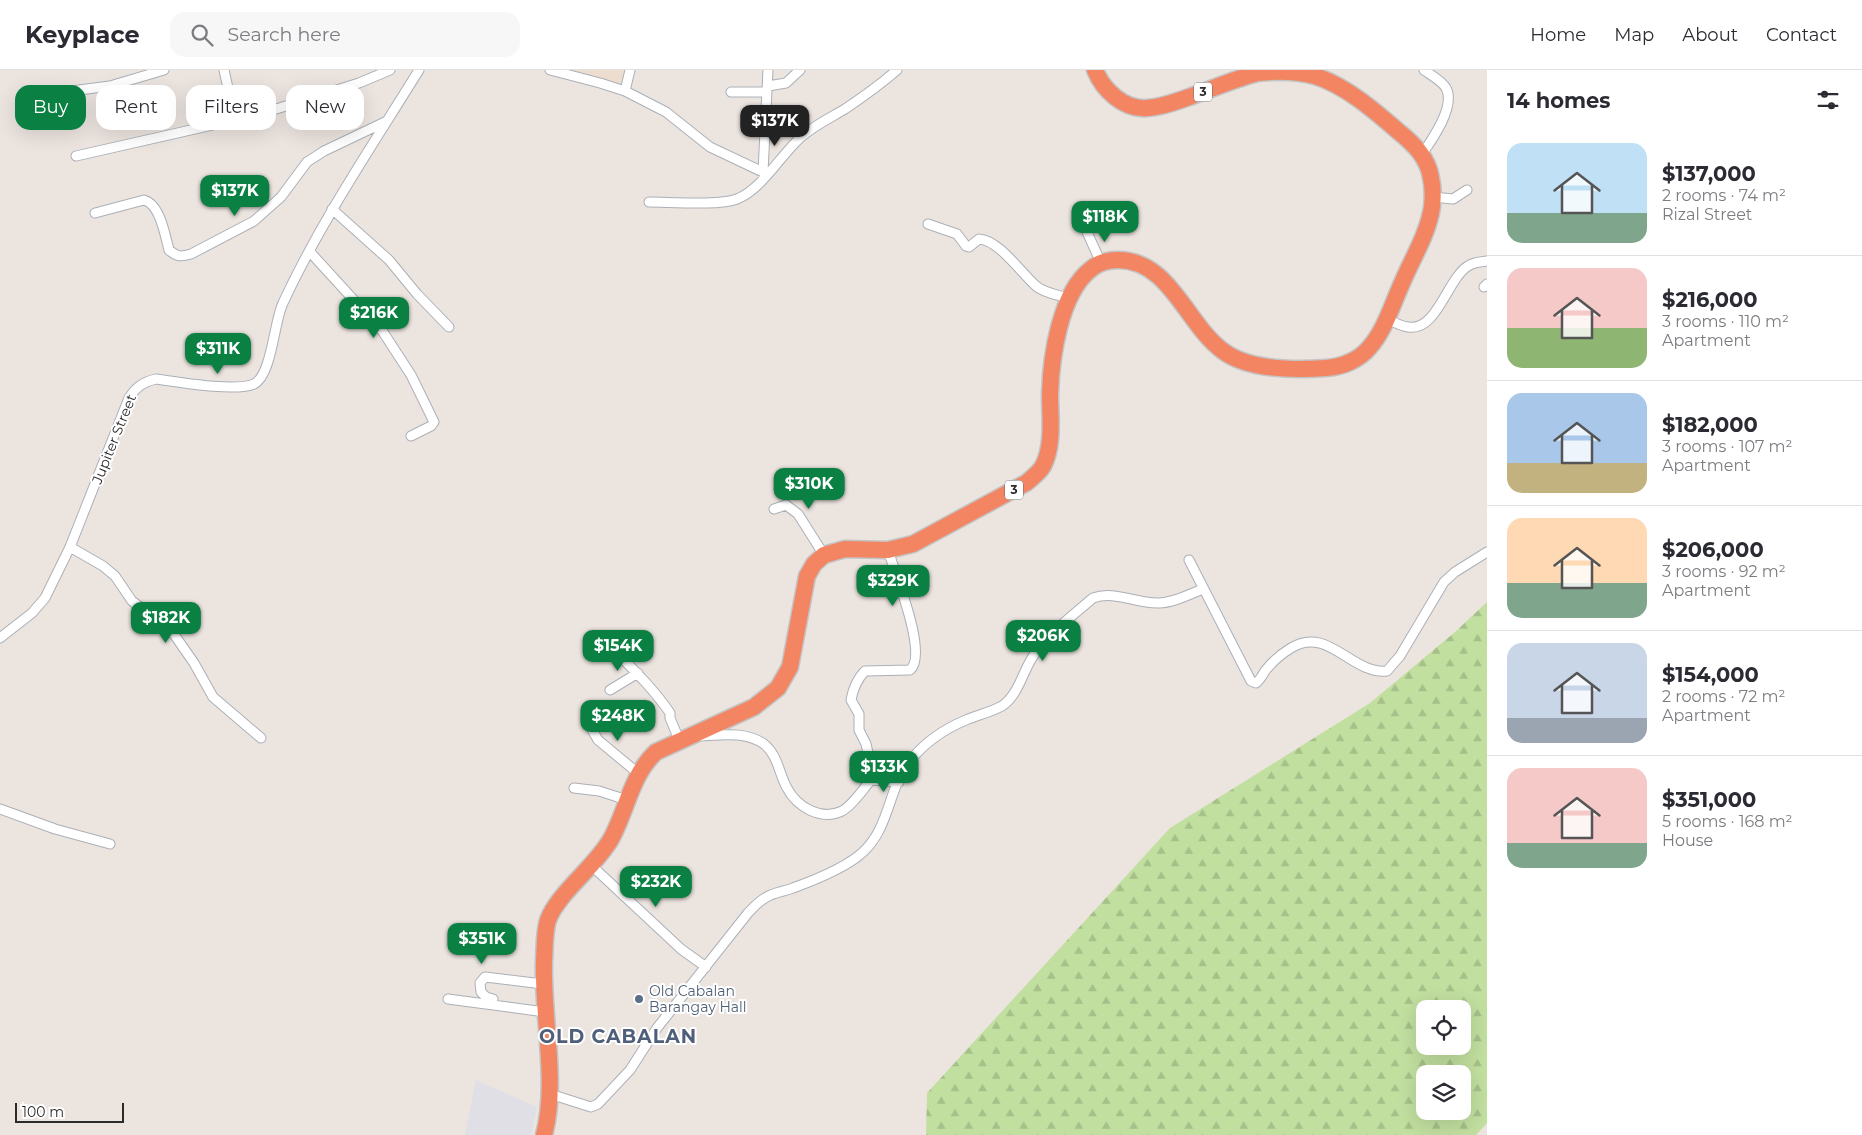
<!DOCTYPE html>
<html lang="en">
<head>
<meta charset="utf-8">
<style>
	:root { --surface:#fff; --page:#f7f7f7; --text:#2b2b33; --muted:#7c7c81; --line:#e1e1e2; --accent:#0b8043 }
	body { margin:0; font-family:Montserrat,sans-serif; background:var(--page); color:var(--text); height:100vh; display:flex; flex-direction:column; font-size:19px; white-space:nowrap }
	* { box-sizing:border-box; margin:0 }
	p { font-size:16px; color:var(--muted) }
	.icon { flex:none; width:28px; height:28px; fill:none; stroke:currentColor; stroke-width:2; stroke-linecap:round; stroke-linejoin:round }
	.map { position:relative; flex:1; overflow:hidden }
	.sheet { display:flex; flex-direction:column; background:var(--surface); width:375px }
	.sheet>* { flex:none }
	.top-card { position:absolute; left:15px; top:15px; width:475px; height:45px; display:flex; gap:10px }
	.fabs { position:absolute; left:1416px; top:930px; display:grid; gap:10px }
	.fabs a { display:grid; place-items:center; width:55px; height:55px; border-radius:10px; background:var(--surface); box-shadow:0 5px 20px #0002; font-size:25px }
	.scale { position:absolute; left:15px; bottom:12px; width:109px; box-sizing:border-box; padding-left:5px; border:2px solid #2b2b2b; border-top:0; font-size:14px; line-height:18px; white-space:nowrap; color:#2b2b2b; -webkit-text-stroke:4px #fff; paint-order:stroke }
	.price { position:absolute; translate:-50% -42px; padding:0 11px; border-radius:10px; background:var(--accent); color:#fff; font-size:16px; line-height:32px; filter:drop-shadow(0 1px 2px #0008) }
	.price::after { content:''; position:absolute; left:50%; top:30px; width:15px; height:11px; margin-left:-8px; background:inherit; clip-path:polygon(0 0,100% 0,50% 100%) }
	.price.current { background:#222; color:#fff }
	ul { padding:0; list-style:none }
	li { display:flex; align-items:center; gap:15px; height:125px; padding:0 20px }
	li+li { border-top:1px solid var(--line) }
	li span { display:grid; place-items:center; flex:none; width:140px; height:100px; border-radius:15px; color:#555 }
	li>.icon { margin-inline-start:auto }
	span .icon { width:60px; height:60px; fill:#fffc; stroke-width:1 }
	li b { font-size:21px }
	h2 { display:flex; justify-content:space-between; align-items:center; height:60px; padding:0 20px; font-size:21px }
	.chip { padding:0 18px; border-radius:15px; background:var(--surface); box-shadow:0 5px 20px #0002; font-size:18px; line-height:45px }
	.chip.current { background:var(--accent); color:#fff }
	header { display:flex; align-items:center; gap:30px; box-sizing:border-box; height:70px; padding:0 25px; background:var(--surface); border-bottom:1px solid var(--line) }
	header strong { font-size:24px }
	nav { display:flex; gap:28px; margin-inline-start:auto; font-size:18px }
	.search { width:350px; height:45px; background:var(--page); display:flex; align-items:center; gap:12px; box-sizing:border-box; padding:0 18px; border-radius:15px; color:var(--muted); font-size:19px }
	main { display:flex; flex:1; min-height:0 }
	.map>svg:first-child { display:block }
</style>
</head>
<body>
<header>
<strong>Keyplace</strong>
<div class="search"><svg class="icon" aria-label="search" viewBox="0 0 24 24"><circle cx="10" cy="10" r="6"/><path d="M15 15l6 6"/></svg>Search here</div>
<nav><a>Home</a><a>Map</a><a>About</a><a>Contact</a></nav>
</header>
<main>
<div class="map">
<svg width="1487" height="1065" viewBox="0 0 1487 1065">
	<defs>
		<pattern id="forest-firs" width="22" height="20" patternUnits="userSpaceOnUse" patternTransform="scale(1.25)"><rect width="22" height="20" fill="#c1df9f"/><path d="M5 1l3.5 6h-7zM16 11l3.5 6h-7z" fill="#a6c089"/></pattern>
	</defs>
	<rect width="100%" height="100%" fill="#ece4df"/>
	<path fill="#dfdfe5" d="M476 1010 537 1037 531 1065H465Z"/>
	<path fill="#ecddcf" d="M556 0H624L620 19Z"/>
	<path fill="url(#forest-firs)" fill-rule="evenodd" d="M1487 532V1053L1476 1065H926L927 1023 1170 758 1370 633 1455 562ZM1425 939H1462V976H1425ZM1425 1004H1462V1041H1425Z"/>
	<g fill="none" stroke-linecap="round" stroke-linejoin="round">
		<defs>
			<path id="street" d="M224 0 235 50
				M550 0 600 13 625 21 666 42 710 77 767 104
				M768 16 786 13 800 0
				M625 21 630 0
				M731 22H767
				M48 24 110 16 164 0
				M1422 84C1432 70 1456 36 1446 18 1442 11 1431 5 1424 0
				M76 86 257 45 359 13 390 0
				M763 102 768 0
				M1433 127 1453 129 1467 120
				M649 132C670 132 719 136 737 129 762 119 780 86 800 68 813 56 830 48 845 39 863 27 880 15 897 0
				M332 139 389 190 417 224 449 257
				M95 143 144 130C160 134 165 165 169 180 177 187 181 187 191 184L254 151 281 127 307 92 324 81 387 51
				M928 154 957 164 966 176 969 177 979 169C999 170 1021 203 1036 216 1044 223 1058 225 1068 228
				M1087 162 1101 193
				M310 182 383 262 411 305 434 352 431 356 411 366
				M1484 217 1487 214
				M1387 248C1393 252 1401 256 1408 257 1437 262 1447 209 1468 196 1474 192 1481 192 1487 191
				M774 439 786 435 798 444 824 485
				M70 477 103 496 115 506 132 531 171 560 194 593 213 627 261 668
				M1189 490 1251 611 1256 613C1260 610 1262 606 1265 601 1272 592 1281 584 1291 578 1328 555 1352 605 1387 601L1400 586 1444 512 1455 502 1487 482
				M0 568 32 543 45 528 70 477 129 328C136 317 143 312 156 309 178 312 235 322 254 314 272 305 274 251 283 233 321 151 372 76 419 0
				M617 583C636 602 655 621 670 643V648L680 672
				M610 620 638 603
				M586 649 598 670 639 704
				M700 666C722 665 745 661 764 674 778 685 779 704 787 718 797 737 821 751 842 741 853 735 863 719 871 710L870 692 866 674 859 660V644L851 630C853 619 857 609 865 601L910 600C929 585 894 501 888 480
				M871 710 899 712
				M574 718 599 721 627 730
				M0 739 55 759 110 774
				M592 796 681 879 706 897
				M448 929 545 942
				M493 929 486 927 481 922 480 913 485 907 543 914
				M550 1024 591 1037 598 1034 630 1000 657 958 748 843C753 838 758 832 765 828 774 822 783 822 793 818 815 810 846 798 863 782 890 757 888 719 909 692 924 673 944 659 966 650 978 645 991 642 1002 636 1020 624 1023 598 1036 582 1052 561 1073 545 1093 528 1115 520 1136 534 1159 533 1173 533 1190 524 1203 519"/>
			<path id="highway" d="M544 1065C558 1013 542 946 544 891 545 877 544 863 548 850 558 823 595 797 611 769 627 740 631 705 656 682L754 637 778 618 790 597 807 506 814 494 824 485 845 479 888 480 913 474 1026 413C1032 408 1039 403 1043 396 1054 375 1050 347 1050 324 1051 287 1060 223 1091 199 1098 193 1108 190 1118 190 1170 190 1186 254 1223 281 1248 300 1296 300 1326 298 1342 297 1359 290 1369 278 1385 260 1392 235 1402 213 1412 189 1428 164 1432 137 1433 128 1433 117 1431 108 1428 88 1414 74 1399 62 1376 42 1345 15 1315 6 1296 1 1277 1 1257 3 1235 9 1214 18 1192 26 1178 31 1163 37 1147 38 1124 40 1103 20 1095 0"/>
		</defs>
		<use href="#street" stroke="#abb0b7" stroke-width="11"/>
		<use href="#highway" stroke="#c4c4c4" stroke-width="19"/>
		<use href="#street" stroke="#fff" stroke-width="9"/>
		<use href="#highway" stroke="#f38563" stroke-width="16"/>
	</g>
	<circle fill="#5c6f8a" stroke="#fff" stroke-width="2" cx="639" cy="929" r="5"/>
	<g text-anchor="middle" stroke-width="4" stroke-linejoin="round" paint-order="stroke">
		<g fill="#fff" stroke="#6b6b6b" stroke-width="1">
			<rect x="1194" y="12.5" width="18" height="19" rx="4"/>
			<rect x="1005" y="410.5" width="18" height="19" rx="4"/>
		</g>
		<g font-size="12" font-weight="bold" fill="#2b2b2b">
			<text x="1203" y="26">3</text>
			<text x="1014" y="424">3</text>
		</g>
		<g font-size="14" fill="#2b2b2b" stroke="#fff">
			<text transform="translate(114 369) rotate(-68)" y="5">Jupiter Street</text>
		</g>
		<g font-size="14" fill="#4e5e75" stroke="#fff" text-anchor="start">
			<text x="649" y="926">Old Cabalan<tspan x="649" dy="16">Barangay Hall</tspan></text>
		</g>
		<g font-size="19" font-weight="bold" letter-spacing="1" fill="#4f5f79" stroke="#fff">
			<text x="618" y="973">OLD CABALAN</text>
		</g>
	</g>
</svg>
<div class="fabs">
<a><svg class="icon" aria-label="locate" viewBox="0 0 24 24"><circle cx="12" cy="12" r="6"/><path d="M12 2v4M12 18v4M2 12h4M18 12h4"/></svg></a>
<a><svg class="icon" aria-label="layers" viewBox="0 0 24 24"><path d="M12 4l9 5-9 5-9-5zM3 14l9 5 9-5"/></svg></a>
</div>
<div class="scale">100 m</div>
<b class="price current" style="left:775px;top:77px">$137K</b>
<b class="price" style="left:235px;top:147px">$137K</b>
<b class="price" style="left:1105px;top:173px">$118K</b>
<b class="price" style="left:374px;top:269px">$216K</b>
<b class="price" style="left:218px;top:305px">$311K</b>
<b class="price" style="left:809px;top:440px">$310K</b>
<b class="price" style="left:893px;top:537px">$329K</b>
<b class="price" style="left:166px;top:574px">$182K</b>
<b class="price" style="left:1043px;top:592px">$206K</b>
<b class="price" style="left:618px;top:602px">$154K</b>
<b class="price" style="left:618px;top:672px">$248K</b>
<b class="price" style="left:884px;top:723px">$133K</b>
<b class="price" style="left:656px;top:838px">$232K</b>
<b class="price" style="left:482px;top:895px">$351K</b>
<div class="top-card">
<a class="chip current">Buy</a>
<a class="chip">Rent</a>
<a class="chip">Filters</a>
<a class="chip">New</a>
</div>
</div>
<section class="sheet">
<h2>14 homes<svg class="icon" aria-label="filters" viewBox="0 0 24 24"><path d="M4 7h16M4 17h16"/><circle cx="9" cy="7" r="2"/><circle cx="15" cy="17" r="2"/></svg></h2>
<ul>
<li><span style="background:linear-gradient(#bfe0f5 70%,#7fa58c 0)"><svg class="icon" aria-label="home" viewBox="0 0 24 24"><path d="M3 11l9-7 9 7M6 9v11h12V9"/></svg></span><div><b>$137,000</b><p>2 rooms · 74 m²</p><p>Rizal Street</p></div></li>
<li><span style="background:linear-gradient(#f6c9c9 60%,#8fb573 0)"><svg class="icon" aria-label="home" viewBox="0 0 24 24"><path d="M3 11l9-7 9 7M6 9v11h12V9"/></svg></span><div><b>$216,000</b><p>3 rooms · 110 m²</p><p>Apartment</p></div></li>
<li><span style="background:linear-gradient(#a9c7e8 70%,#c2b280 0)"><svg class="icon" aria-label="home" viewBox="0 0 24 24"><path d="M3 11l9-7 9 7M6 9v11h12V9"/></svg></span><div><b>$182,000</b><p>3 rooms · 107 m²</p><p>Apartment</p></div></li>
<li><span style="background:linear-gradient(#ffd9b3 65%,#7fa58c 0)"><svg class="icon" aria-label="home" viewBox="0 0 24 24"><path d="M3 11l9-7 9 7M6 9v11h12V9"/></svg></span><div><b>$206,000</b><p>3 rooms · 92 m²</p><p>Apartment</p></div></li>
<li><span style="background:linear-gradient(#c9d6e8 75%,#9aa5b1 0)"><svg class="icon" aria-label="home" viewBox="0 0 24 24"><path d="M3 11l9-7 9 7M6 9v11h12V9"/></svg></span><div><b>$154,000</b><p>2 rooms · 72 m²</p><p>Apartment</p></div></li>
<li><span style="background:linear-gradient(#f6c9c9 75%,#7fa58c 0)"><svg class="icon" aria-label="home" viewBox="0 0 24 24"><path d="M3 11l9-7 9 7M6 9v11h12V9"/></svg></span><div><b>$351,000</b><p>5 rooms · 168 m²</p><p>House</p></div></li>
</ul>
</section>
</main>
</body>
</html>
